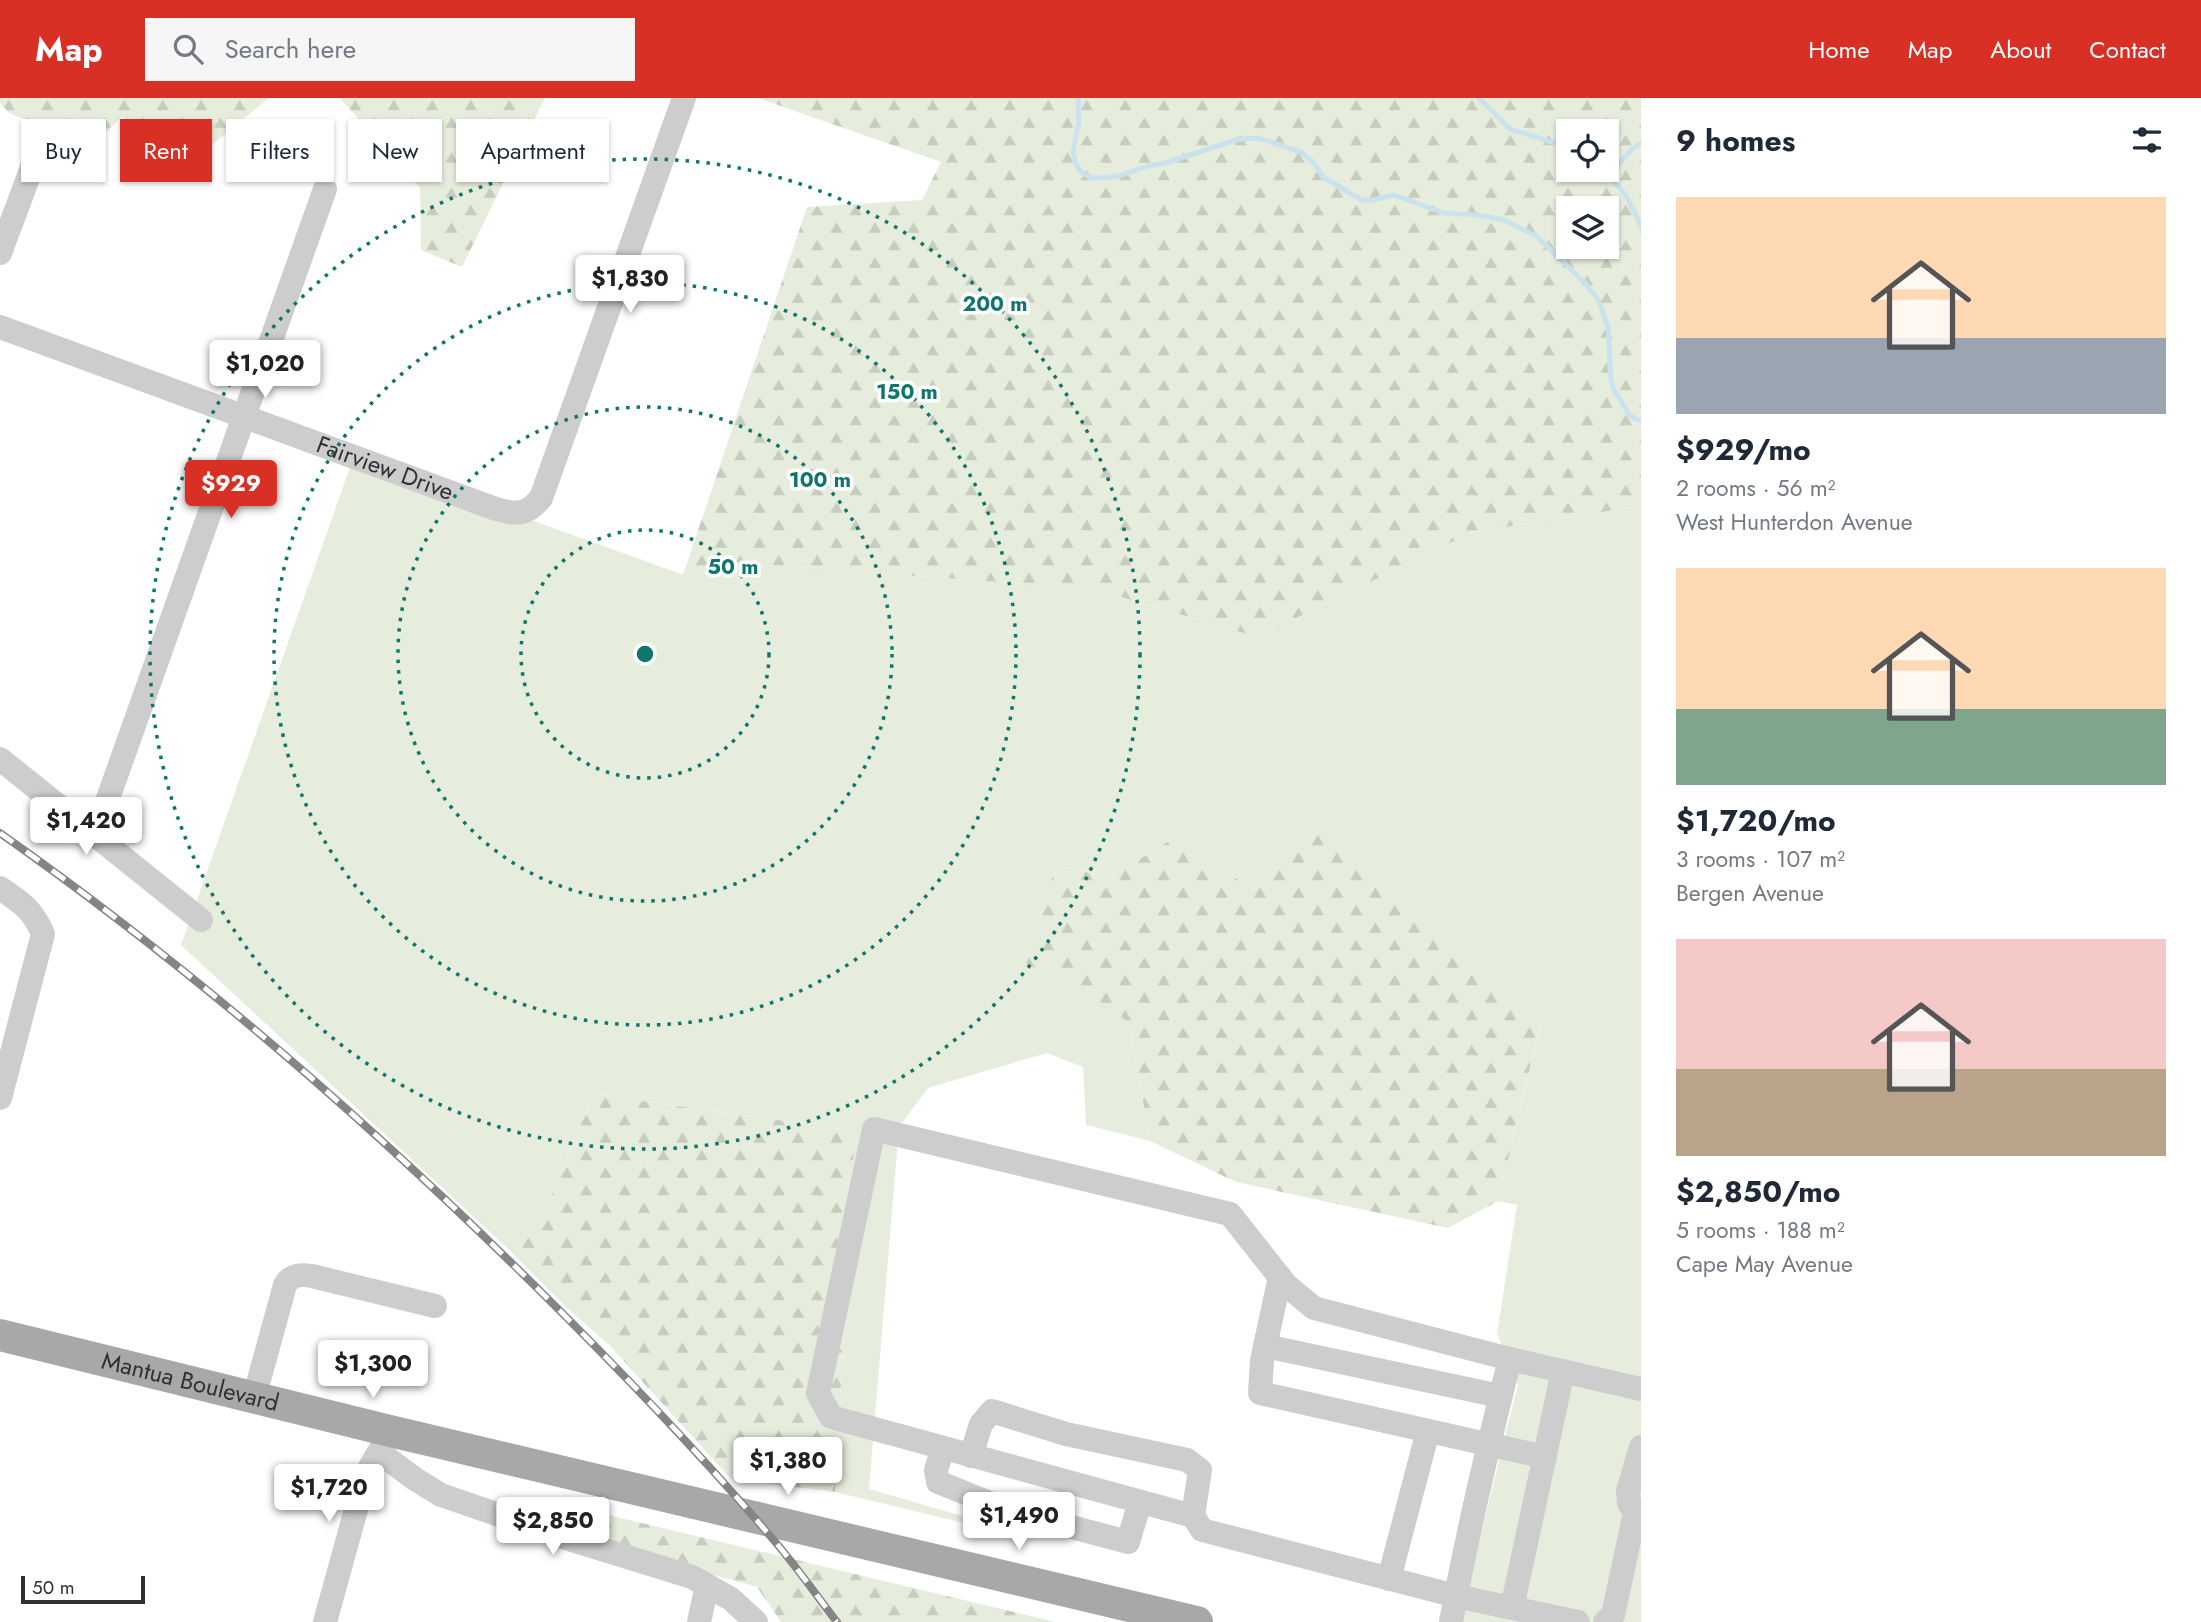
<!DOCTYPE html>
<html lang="en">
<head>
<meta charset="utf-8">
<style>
	:root { --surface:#fff; --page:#f6f6f7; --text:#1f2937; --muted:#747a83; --accent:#d93025 }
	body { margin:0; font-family:Jost,sans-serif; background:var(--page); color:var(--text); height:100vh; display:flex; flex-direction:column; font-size:26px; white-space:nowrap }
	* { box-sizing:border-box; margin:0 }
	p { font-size:23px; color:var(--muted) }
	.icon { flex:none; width:38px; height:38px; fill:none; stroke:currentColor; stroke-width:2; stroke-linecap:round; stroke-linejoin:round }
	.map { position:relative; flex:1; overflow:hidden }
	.drawer { display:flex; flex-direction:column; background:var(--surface); width:560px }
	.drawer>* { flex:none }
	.top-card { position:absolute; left:21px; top:21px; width:665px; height:63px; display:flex; gap:14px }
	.controls { position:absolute; left:1556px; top:21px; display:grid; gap:14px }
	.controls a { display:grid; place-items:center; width:63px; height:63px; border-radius:0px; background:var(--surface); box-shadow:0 2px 5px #0004; font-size:35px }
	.scale { position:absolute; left:21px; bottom:18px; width:124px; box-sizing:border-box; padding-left:7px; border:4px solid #303030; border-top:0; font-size:19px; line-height:24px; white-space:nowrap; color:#303030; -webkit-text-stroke:5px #fff; paint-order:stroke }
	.price { position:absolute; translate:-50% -60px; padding:0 16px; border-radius:7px; background:#fff; color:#222; font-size:23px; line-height:46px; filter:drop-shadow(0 2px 4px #0008) }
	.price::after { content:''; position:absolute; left:50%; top:42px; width:21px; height:16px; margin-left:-10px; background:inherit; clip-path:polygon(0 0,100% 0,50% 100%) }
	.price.on { background:var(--accent); color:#fff }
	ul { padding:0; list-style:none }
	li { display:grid; align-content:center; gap:14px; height:371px; padding:0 35px }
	li span { display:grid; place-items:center; height:217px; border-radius:0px; color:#555 }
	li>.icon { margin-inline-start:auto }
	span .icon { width:126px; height:126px; fill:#fffc; stroke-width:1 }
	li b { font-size:30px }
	h2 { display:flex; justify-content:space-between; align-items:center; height:84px; padding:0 35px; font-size:30px }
	.pill { padding:0 24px; border-radius:0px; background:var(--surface); box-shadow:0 2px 5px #0004; font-size:24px; line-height:63px }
	.pill.on { background:var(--accent); color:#fff }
	header { display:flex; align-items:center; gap:42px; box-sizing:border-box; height:98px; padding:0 35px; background:var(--accent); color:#fff }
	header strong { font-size:33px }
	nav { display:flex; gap:38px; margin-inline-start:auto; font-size:24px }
	.search { width:490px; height:63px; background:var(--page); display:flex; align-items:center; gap:18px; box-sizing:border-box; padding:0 24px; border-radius:0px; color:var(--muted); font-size:26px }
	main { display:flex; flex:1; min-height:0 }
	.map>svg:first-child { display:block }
</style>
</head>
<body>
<header>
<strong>Map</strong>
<div class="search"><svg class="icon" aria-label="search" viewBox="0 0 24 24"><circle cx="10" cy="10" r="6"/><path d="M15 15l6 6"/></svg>Search here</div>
<nav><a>Home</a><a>Map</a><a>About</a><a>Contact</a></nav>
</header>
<main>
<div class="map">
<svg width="1641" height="1524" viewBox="0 0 1641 1524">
	<defs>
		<pattern id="forest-firs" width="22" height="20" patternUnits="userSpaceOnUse" patternTransform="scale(1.75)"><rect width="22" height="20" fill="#e7eddd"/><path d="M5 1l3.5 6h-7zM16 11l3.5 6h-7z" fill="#c6ccbe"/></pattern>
	</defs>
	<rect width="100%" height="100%" fill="#fff"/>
	<path fill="#e7eddd" d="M354 358 703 484 729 464 1094 491 1257 539 1473 434 1641 408V1524H1459L1518 1286 1497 1236 1517 1107 1498 1103 1541 924 1310 729 1252 791 1176 739 1110 779 1057 768 1026 865 1129 923 1150 1043 1086 1027 1083 969 1047 955 928 990 899 1029 869 1391 966 1419 964 1425 835 1394 855 1033 593 996 551 1098 504 1147 181 847Z"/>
	<path fill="url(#forest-firs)" fill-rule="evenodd" d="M0 0H269L208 50 122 19 90 50 9 15 0 5Z
		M340 0H545L462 169 421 152 420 90Z
		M758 0H1641V408L1473 434 1257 539 1094 491 729 464 703 484 683 477 807 109 922 102 941 64ZM1568 33H1606V72H1568ZM1568 110H1606V149H1568Z
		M1310 728 1541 924 1498 1103 1448 1130 1236 1084 1150 1043 1129 924 1026 865 1056 768 1110 779 1176 739 1252 791Z
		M593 996 855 1033 835 1394 731 1381 610 1248 566 1209 504 1147 551 1098Z
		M533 1399 1056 1524H781L757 1489 526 1424Z"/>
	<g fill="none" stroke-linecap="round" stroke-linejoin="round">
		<path stroke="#cae2ed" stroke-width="5" d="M1078 0 1079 23 1073 54 1076 66 1080 73 1091 80 1115 79 1148 68 1165 65 1239 41 1258 40 1301 54 1313 64 1323 79 1360 101 1369 103 1394 97 1444 115 1477 117 1504 122 1536 138 1586 186 1599 203 1608 229 1611 283 1614 292 1630 318 1641 323
			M1479 0 1510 31 1568 49
			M1605 72 1627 99 1641 128
			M1610 77 1632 51 1641 45"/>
		<g stroke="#cdcdcd" stroke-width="24">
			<path d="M0 155 34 64"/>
			<path id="s1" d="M0 229 496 411C517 417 527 417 541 400L684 0"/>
			<path d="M0 661 201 822"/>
			<path d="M95 737 325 91"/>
			<path d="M0 790C21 804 33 812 43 836L0 1000"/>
			<path d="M1280 1179 1262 1262 1260 1295 1545 1359"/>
			<path d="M1265 1248 1500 1298"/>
			<path d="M1510 1261 1641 1291"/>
			<path d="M254 1300 285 1187C291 1176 301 1176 312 1178L435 1208"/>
			<path d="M943 1350 936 1372 938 1384 1007 1412 1128 1444 1140 1404"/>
			<path d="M380 1355 415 1381 441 1397 572 1442 692 1479 731 1501 756 1524"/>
			<path d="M971 1358 981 1326 992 1313 1066 1336 1187 1362 1200 1372 1193 1418"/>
			<path d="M1389 1481 1428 1333"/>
			<path d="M1512 1510 1563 1273"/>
			<path d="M325 1524 365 1379C371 1365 380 1354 387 1340"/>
			<path d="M699 1524 707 1487"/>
			<path d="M1451 1524C1467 1436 1488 1348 1510 1261L1314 1210 1286 1187 1230 1116 874 1031 818 1295 831 1319 1193 1418 1202 1432 1456 1498 1578 1524"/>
			<path d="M1605 1524 1613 1517 1635 1415 1629 1405 1628 1393 1641 1349"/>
		</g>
		<path stroke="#a8a8a8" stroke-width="32" id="s2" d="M0 1237 390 1333 1197 1524"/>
		<defs>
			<path id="rail" d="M0 735C191 869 369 1024 535 1188 619 1271 701 1356 777 1446 798 1471 817 1498 837 1524"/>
		</defs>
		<use href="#rail" stroke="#858585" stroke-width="8"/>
		<use href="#rail" stroke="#fff" stroke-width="5" stroke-dasharray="16" stroke-linecap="butt"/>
	</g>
	<g fill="none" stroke="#0f766e" stroke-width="3.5" stroke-dasharray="3.5 7">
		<circle cx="645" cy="556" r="124"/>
		<circle cx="645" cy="556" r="247"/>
		<circle cx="645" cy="556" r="371"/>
		<circle cx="645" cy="556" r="495"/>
	</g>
	<g text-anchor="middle" stroke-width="7" stroke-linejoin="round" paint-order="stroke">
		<g font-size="24" fill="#303030" stroke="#fff">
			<text dy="8" stroke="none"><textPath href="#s1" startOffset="410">Fairview Drive</textPath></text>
			<text dy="8" stroke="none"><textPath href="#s2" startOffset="196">Mantua Boulevard</textPath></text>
		</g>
	</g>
	<circle cx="645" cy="556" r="10" fill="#0f766e" stroke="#fff" stroke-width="3.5"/>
	<g font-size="21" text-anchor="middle" font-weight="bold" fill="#0f766e" stroke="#fff" stroke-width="7" stroke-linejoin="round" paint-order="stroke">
		<text x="995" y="213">200 m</text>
		<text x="907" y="301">150 m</text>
		<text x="820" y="389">100 m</text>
		<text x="733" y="476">50 m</text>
	</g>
</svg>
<div class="controls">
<a><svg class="icon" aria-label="locate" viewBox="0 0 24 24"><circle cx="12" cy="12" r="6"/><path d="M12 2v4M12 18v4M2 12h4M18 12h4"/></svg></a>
<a><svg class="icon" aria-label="layers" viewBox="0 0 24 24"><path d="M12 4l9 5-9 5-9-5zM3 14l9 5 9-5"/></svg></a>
</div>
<div class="scale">50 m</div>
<b class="price" style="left:630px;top:217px">$1,830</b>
<b class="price" style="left:265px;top:302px">$1,020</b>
<b class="price on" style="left:231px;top:422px">$929</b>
<b class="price" style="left:86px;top:759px">$1,420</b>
<b class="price" style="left:373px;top:1302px">$1,300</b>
<b class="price" style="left:788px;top:1399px">$1,380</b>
<b class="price" style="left:329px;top:1426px">$1,720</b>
<b class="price" style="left:1019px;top:1454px">$1,490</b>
<b class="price" style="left:553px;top:1459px">$2,850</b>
<div class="top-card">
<a class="pill">Buy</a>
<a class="pill on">Rent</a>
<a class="pill">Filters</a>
<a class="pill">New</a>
<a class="pill">Apartment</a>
</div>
</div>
<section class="drawer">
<h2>9 homes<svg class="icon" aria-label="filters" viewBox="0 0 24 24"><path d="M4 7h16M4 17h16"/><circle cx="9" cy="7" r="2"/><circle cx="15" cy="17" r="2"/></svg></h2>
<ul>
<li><span style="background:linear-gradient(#ffd9b3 65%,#9aa5b1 0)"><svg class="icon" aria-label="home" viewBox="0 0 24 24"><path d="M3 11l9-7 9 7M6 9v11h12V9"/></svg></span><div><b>$929/mo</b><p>2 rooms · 56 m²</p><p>West Hunterdon Avenue</p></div></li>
<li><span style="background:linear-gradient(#ffd9b3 65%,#7fa58c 0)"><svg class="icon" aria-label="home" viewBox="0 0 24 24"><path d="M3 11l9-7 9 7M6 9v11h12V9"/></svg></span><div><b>$1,720/mo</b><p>3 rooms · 107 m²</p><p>Bergen Avenue</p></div></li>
<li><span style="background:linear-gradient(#f6c9c9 60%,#b9a48a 0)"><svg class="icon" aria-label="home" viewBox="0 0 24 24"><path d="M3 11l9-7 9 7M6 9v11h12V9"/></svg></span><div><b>$2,850/mo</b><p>5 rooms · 188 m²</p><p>Cape May Avenue</p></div></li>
</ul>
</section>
</main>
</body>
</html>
